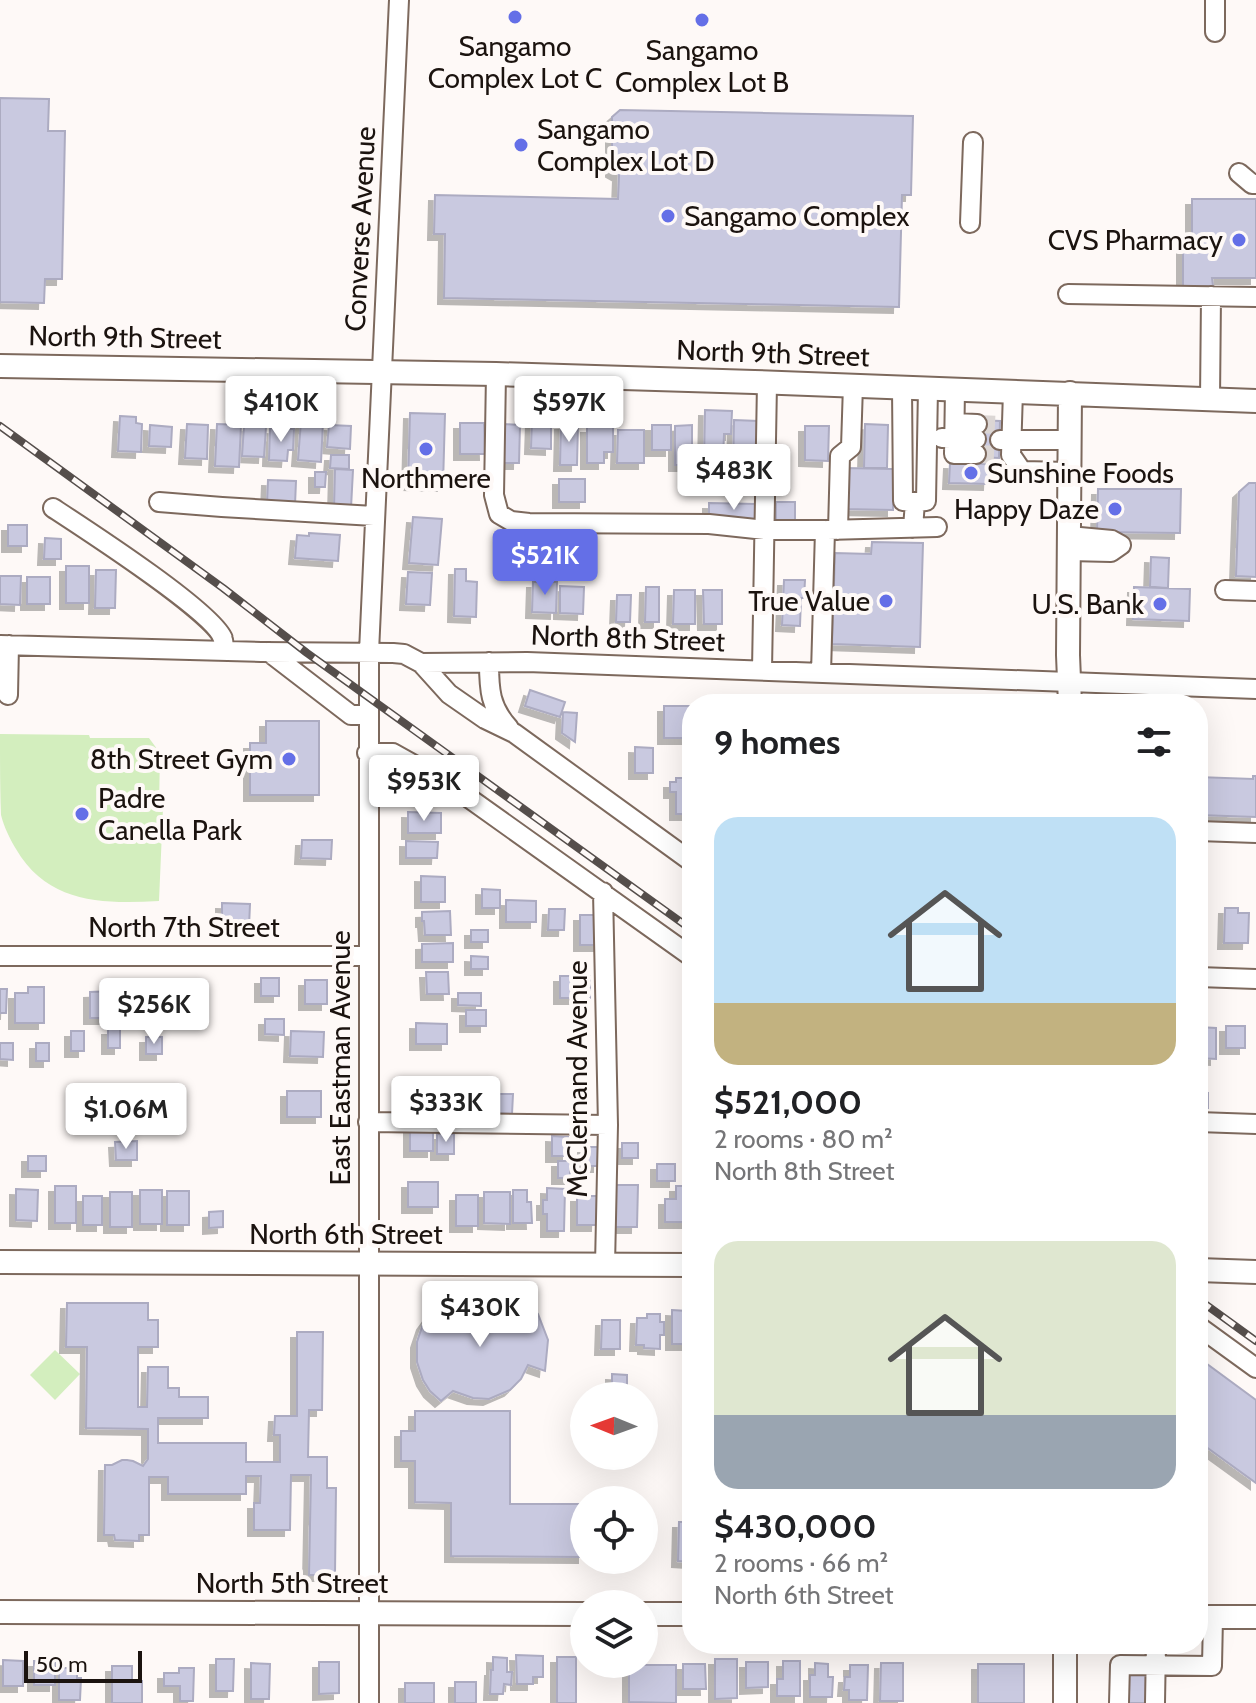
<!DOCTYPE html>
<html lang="en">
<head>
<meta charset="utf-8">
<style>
	:root { --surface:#fff; --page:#f6f6f6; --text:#202124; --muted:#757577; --accent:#646fe7 }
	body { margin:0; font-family:Cabin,sans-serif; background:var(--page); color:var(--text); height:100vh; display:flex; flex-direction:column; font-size:30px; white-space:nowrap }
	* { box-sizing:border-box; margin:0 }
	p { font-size:26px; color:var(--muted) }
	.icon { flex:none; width:44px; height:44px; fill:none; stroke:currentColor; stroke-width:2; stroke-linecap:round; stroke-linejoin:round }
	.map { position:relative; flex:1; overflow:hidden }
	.sheet { position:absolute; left:682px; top:694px; width:526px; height:960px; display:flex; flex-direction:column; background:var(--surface); border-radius:32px; box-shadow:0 8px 32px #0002 }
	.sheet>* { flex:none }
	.needle { width:52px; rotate:271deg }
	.fabs { position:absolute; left:570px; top:1382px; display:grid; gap:16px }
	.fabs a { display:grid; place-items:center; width:88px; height:88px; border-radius:50%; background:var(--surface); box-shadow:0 8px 32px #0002; font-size:40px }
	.scale { position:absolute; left:24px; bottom:20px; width:118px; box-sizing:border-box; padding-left:8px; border:4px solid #1b130f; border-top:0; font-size:22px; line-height:28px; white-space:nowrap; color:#1b130f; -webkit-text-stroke:6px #fef9f7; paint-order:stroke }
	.price { position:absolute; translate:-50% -68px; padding:0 18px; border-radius:8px; background:#fff; color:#222; font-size:26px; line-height:52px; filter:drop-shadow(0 2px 4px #0008) }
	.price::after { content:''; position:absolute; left:50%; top:48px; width:24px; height:18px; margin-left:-12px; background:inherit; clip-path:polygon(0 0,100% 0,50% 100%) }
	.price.on { background:var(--accent); color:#fff }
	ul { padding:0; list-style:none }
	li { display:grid; align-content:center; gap:16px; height:424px; padding:0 32px }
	li span { display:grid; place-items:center; height:248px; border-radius:24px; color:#555 }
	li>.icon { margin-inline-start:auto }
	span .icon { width:144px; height:144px; fill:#fffc; stroke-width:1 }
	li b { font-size:34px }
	h2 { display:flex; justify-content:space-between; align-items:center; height:96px; padding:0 32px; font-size:34px }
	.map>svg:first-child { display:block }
</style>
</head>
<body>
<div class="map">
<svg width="1256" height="1703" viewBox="0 0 1256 1703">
	<defs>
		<filter id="shadow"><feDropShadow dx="-6" dy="6" stdDeviation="0" flood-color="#0004"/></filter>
	</defs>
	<rect width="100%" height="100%" fill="#fef9f7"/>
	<path fill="#d3eebe" d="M0 734 89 735 90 738H149L160 753 159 808H163L159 901C103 904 48 904 16 849 10 839 4 827 1 815 0 789 0 760 0 734Z
		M55 1350 80 1374 55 1400 30 1375Z"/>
	<path fill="#c9c9e0" stroke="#acabc1" stroke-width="2" filter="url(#shadow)" d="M0 98 49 99 48 131H65L62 279H45L44 303 0 302Z
		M620 110 913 116 911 195H902L899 307 444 298 445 234H434L435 195 618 199 619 175 612 171V117Z
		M1192 199H1256V278H1212L1213 286H1183V237H1192Z
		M705 410 732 411 731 434H724L723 461H704Z
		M410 413 445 414 443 485 408 484Z
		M120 416 136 417V423L142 424 141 452 118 451Z
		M532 419 551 420V449L531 448Z
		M734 420 758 421V450H751V473H733Z
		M977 420 1000 421 999 458 976 457Z
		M301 421 323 422 321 462 298 460Z
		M460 423H484L485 454H460Z
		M187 424 208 425 207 459 185 458Z
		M217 424 241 425 239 467 215 466Z
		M502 424 520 425 519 463H502Z
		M561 424H578L577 465H560Z
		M865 424 888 425 887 468H864Z
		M150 425 172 427 171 447 149 446Z
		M329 425 351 426 350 449 327 447Z
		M652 425H671V450H652Z
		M692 425V448H702V465H675V426Z
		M244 426 266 427 264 457 242 456Z
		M805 426H829L828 461 805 460Z
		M587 427H613V452H604V463H587Z
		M270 428 294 429 293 450H288L287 461 269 460Z
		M618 430H644V463H617Z
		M331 455H349V469L330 468Z
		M950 463 990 464 989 484 949 483Z
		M845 468 893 469V510L844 509Z
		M335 469 353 470 351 508H334Z
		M315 472H326L325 487H315Z
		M559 479H585V502H559Z
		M268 480 296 481 295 505 267 504Z
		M1249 483H1256V577L1236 576 1239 492Z
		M1098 489H1181L1180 533 1097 532Z
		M776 502H795V520H776Z
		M709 503 758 504V522L709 518Z
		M413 517 442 519 438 565 409 563Z
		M8 525H27V546H8Z
		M309 533 340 535 338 561 295 558 297 535 309 536Z
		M45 538 61 539V559H44Z
		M543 539H559V556L543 555Z
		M872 542 923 543 920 647 832 644 835 553 871 554Z
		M1151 557 1169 558 1168 588 1150 587Z
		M66 566H89V603H66Z
		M455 569H466V581L477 582 476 617 454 616Z
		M96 570H116L115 608H95Z
		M408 572 432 573 430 605 406 604Z
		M0 576H21L20 605 0 604Z
		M27 577H50V604H27Z
		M784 580H805L804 598H801L800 626 782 625Z
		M533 582H557L556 613 532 612Z
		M560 586 584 587 583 614 560 613Z
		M646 587H659V622H645Z
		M1134 587 1190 589 1189 621 1133 619Z
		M674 590H695V624H673Z
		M703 590H722V624H704Z
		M617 595H631L630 622H616Z
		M530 690 565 702 560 717 525 706Z
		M664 706H689L688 738H664Z
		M563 712 577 713 575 742 562 733Z
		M266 721H319V795H250V743H266Z
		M635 747 653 748V773H635Z
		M1253 776H1256V817L1198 815V777L1253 779Z
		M676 778H690L689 814H676V792H670V782H676Z
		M408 812 441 813V833H408Z
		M302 840H332L331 859 301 858Z
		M406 841 438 842 437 858H406Z
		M421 876 445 877V902H421Z
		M482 889 500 890V908H482Z
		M506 900 536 901V922H506Z
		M222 903 250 904 249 927 222 926Z
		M1225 908H1238V913H1249L1248 943H1224Z
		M549 909H565L564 930H548Z
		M450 911 451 935H425L424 921H422V912Z
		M580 915H599V945H580Z
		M471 930H488V942H471Z
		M453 943V962H422V944Z
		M471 956 488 957V969H471Z
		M426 972H448L449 994H427Z
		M560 976H590V998H560Z
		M261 978H279V996H261Z
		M305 980H327V1004H305Z
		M28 987H44V1023H15V993H28Z
		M0 989H7L6 1013H0Z
		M123 990H156V1013H144V1017L124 1018Z
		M114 991 115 1018H90V992Z
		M458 993H481V1006L458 1005Z
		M466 1010H486V1026H466Z
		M265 1019H284V1035L265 1034Z
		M416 1023 447 1024V1044H416Z
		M1226 1026H1245V1048H1226Z
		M1198 1027 1216 1028V1059L1198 1058Z
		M108 1029H120V1048H108Z
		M71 1031H84V1051H71Z
		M291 1031 324 1032 323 1057 290 1056Z
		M146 1037H162V1054H146Z
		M0 1043H13V1060L0 1059Z
		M36 1043H49V1061H36Z
		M443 1081H467V1095H462V1106H443Z
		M287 1091H321V1117H287Z
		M1198 1092 1208 1093V1108H1198Z
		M488 1094H513L512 1114 487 1113Z
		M410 1126H433V1151H410Z
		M437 1134H454V1154H437Z
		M552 1136 568 1137V1156H552Z
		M137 1141V1160H116L115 1142Z
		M622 1143H638V1158H622Z
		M584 1147H599V1166H583Z
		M28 1156H46V1171H28Z
		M558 1161H570V1178H558Z
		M657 1164H675V1181H657Z
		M1198 1167H1205V1230H1198Z
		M408 1182H438V1207H408Z
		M616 1185H638L637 1227H613V1204H616Z
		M55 1186H76V1223H55Z
		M676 1186H687V1222H665V1199H676Z
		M547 1188 565 1189 564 1231H547V1214H543V1200H547Z
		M16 1189 38 1190 37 1221 16 1220Z
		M140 1190H162V1224H140Z
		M513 1190H527V1202H531L532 1223H513Z
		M167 1191H189V1225H167Z
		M110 1192H132V1227H110Z
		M484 1192H510V1224L484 1223Z
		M456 1195H478V1226H456Z
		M83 1196H102V1225H83Z
		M577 1196H598L597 1225H577Z
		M223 1211V1227L209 1228V1212Z
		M441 1302 452 1314 467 1306 481 1303 503 1308 506 1302 519 1311 528 1302 538 1314 548 1340 545 1371 528 1365 521 1379 510 1390 489 1399 473 1398 453 1391 441 1401 430 1391 423 1380 417 1362V1342L423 1324 434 1309Z
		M67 1303H148V1320H158V1347H138V1407H147L148 1367H168V1388H179V1397H208V1418H158V1443H246V1462H280V1435H274L275 1416H297V1332H323L322 1410H309L308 1457H327V1488H336L335 1575H309L311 1475H291L290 1530H254V1503H260L261 1476H246V1494H168V1477H149V1535H139V1541L115 1540 114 1535H104L105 1465H112L122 1460H127L133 1461 143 1466 148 1459V1429L86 1428 87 1347H66Z
		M672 1310 687 1311V1322H692V1340H687V1344H672Z
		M647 1314H660V1322H664V1335H660V1349L644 1348V1345H636L637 1318H647Z
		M602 1320H620V1349H601Z
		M1198 1344 1206 1349 1199 1358 1256 1400V1483L1198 1441Z
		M612 1374 627 1375V1393H612Z
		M415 1411H510V1504H584V1557L451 1556V1503L415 1502V1461H401V1431H415Z
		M679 1522H692V1562L678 1561Z
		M516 1655 543 1656V1677H533V1684H517Z
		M493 1657 507 1658V1672H512L511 1685 504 1684 503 1694H490L491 1670H493Z
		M557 1657H576V1703H557Z
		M216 1659H234L233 1691H216Z
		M715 1659H737V1698L715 1699Z
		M3 1660 23 1661V1686H3Z
		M34 1661H55V1685H34Z
		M783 1661H800V1696H777V1679H783Z
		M319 1662H339V1693L319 1694Z
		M746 1662H768V1687L746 1688Z
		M251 1663 270 1664 269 1699H251Z
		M815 1663 828 1664V1677H833L832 1697H810V1675H815Z
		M881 1663H903V1701H880Z
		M683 1664H705L706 1689H683Z
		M978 1664H1024V1703H978Z
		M629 1665H676V1703L629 1702Z
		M850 1665H868L867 1700H849V1690H844L845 1677H850Z
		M112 1666H132V1681H142V1703H112Z
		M59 1668H77V1678H81L80 1700H59Z
		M179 1668H194L193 1701H180V1686H164V1673H179Z
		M1127 1672H1148V1703H1127Z
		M455 1682H476V1703H455Z
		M405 1683H434V1703H405Z"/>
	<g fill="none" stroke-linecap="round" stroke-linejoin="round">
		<path stroke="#dcd6d4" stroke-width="18" stroke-dasharray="18 9" stroke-linecap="butt" d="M977 424 1000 425
			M976 454 999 455"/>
		<defs>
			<path id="minor" d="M1215 32V0
				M1239 173 1252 184H1256
				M970 223 973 142
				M1068 294 1256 297
				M496 374 494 495 499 514 511 521 529 523 709 524 765 530H825L821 673
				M902 388 903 501 915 502 913 528
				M955 389 954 454H976
				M1013 391 1011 455 1022 471 1070 472
				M1210 399 1211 296
				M955 423 977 424
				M942 438 976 439
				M1000 440H1070
				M159 502 222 507 374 516
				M915 502 926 501 928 388
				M53 508C82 527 215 613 223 639 224 640 224 649 224 651
				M827 530 937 527
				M838 530 840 456 851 447 853 385
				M1069 551 1111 552 1121 545 1112 540 1069 536
				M1225 590 1256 591
				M0 645 261 652 393 653 404 654 421 663 527 662 1256 689
				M269 652 351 715H368
				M489 662C489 690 490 707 509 728
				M421 663 449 694 485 719 514 733 692 862
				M762 670 767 383
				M8 695 9 645
				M367 753H393L452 786 692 957
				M1198 831 1256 833
				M603 892 608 1125 605 1265
				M0 956H368
				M1198 977 1256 979
				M368 1122 608 1125
				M1198 1122 1256 1124
				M1198 1326 1256 1368
				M369 1703V652L399 0
				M1119 1703 1120 1665 1212 1666 1213 1617
				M1155 1703 1156 1644"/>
			<path id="major" d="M0 366 496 374 754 382 1256 401
				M1070 393 1068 655 1070 704
				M0 1262 692 1265
				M1198 1270 1256 1272
				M0 1612 584 1614
				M644 1614H692
				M1198 1617H1256
				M1065 1703V1644"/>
		</defs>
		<use href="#minor" stroke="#7d695d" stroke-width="22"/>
		<use href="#major" stroke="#7d695d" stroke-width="26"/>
		<use href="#minor" stroke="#fff" stroke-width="18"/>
		<use href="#major" stroke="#fff" stroke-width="22"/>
		<defs>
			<path id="rail" d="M0 426 223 588 307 653 692 930
				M1198 1299 1256 1341"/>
		</defs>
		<use href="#rail" stroke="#554e4b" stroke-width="8"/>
		<use href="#rail" stroke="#fef9f7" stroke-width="5" stroke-dasharray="15" stroke-linecap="butt"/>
	</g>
	<g fill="#646fe7" stroke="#fef9f7" stroke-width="3">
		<circle cx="515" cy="17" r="8"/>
		<circle cx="702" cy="20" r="8"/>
		<circle cx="521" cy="145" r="8"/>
		<circle cx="668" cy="216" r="8"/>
		<circle cx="1239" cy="240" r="8"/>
		<circle cx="426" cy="449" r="8"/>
		<circle cx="971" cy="473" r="8"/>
		<circle cx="1115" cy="509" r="8"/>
		<circle cx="886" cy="601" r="8"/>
		<circle cx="1160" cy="604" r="8"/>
		<circle cx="289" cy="759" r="8"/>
		<circle cx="82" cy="814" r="8"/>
	</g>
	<g text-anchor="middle" stroke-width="8" stroke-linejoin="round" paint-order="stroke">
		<g font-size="28" fill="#1b130f" stroke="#fef9f7" text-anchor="end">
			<text x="515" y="56" text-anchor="middle">Sangamo<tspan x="515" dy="32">Complex Lot C</tspan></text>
			<text x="702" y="60" text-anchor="middle">Sangamo<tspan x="702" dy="32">Complex Lot B</tspan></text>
			<text x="537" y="139" text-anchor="start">Sangamo<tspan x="537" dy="32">Complex Lot D</tspan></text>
			<text x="684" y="226" text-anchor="start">Sangamo Complex</text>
			<text x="1223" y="250">CVS Pharmacy</text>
			<text x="987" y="483" text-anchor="start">Sunshine Foods</text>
			<text x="426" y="488" text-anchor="middle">Northmere</text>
			<text x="1099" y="519">Happy Daze</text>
			<text x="870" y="611">True Value</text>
			<text x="1144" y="614">U.S. Bank</text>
			<text x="273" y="769">8th Street Gym</text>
			<text x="98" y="808" text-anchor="start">Padre<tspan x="98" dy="32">Canella Park</tspan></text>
		</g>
		<g font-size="28" fill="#1b130f" stroke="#fef9f7">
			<text transform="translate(360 229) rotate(-87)" y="10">Converse Avenue</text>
			<text transform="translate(125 337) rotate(1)" y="10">North 9th Street</text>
			<text transform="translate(773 353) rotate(2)" y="10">North 9th Street</text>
			<text transform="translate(628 638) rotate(2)" y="10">North 8th Street</text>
			<text x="184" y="937">North 7th Street</text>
			<text transform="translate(340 1058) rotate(-90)" y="10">East Eastman Avenue</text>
			<text transform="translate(577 1079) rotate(-90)" y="10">McClernand Avenue</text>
			<text x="346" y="1244">North 6th Street</text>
			<text x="292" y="1593">North 5th Street</text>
		</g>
	</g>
</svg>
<div class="fabs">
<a><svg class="needle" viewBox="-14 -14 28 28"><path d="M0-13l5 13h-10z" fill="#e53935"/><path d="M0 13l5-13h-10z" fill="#757577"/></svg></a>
<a><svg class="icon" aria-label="locate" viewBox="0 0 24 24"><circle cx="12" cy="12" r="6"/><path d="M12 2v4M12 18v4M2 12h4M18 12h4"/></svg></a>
<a><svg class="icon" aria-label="layers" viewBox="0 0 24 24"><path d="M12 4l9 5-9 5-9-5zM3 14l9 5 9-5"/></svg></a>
</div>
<div class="scale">50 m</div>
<b class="price" style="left:281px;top:444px">$410K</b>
<b class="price" style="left:569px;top:444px">$597K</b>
<b class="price" style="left:734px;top:512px">$483K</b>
<b class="price on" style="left:545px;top:597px">$521K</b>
<b class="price" style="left:424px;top:823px">$953K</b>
<b class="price" style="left:154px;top:1046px">$256K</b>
<b class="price" style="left:446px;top:1144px">$333K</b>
<b class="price" style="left:126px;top:1151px">$1.06M</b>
<b class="price" style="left:480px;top:1349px">$430K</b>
<section class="sheet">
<h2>9 homes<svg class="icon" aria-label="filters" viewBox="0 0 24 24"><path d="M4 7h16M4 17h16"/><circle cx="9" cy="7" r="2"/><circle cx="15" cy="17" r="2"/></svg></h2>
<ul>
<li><span style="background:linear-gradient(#bfe0f5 75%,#c2b280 0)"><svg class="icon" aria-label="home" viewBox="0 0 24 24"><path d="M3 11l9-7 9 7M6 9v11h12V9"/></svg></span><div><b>$521,000</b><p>2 rooms · 80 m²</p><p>North 8th Street</p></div></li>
<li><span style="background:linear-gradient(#dfe7d0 70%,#9aa5b1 0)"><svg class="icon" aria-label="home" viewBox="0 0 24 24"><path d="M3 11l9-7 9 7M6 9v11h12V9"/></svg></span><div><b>$430,000</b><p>2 rooms · 66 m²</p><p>North 6th Street</p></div></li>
</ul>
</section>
</div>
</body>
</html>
